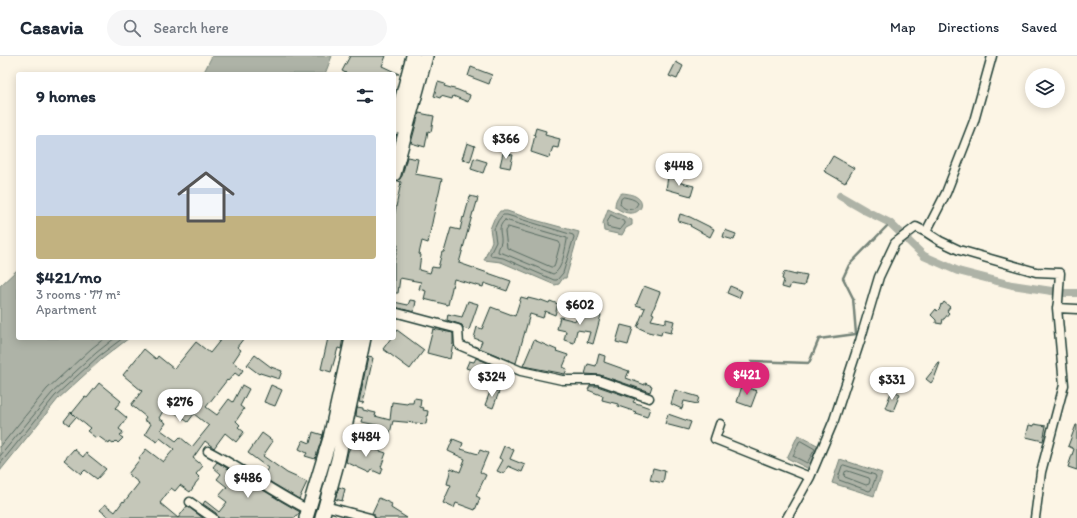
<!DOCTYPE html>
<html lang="en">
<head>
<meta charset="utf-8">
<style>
	:root { --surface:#fff; --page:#f6f6f7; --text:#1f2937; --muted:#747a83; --line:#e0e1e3; --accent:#db2777 }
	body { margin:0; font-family:Itim,sans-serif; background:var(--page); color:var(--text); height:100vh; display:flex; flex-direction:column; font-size:15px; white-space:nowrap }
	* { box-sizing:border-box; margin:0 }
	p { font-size:13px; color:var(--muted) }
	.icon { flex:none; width:22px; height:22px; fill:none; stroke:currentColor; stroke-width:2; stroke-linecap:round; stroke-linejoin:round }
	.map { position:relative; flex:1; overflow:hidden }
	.side { position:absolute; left:16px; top:16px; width:380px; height:268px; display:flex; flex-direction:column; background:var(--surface); border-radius:4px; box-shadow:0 2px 10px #0003 }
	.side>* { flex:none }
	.fabs { position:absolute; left:1025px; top:12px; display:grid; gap:8px }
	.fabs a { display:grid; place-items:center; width:40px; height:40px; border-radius:50%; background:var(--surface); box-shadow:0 2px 10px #0003; font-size:20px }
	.price { position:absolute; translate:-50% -34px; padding:0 9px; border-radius:14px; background:#fff; color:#222; font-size:13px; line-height:26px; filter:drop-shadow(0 1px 2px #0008) }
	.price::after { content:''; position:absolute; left:50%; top:24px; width:12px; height:9px; margin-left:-6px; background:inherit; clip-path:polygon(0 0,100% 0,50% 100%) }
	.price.current { background:var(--accent); color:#fff }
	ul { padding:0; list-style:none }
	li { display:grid; align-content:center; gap:8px; height:212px; padding:0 20px }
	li+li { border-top:1px solid var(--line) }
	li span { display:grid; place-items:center; height:124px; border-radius:4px; color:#555 }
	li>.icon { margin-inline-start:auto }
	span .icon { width:72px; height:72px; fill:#fffc; stroke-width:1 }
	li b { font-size:17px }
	h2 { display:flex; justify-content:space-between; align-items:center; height:48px; padding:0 20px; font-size:17px }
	header { display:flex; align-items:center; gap:24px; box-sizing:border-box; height:56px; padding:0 20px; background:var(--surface); border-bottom:1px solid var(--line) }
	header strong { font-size:19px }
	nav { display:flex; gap:22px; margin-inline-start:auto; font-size:14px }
	.search { width:280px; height:36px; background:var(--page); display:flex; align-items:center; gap:10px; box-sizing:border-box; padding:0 14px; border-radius:22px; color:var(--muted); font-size:15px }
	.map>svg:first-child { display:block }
</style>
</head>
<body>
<header>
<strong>Casavia</strong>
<div class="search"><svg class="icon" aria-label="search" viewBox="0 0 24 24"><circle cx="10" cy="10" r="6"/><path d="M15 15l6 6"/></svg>Search here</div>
<nav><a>Map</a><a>Directions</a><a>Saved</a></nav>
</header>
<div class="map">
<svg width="1077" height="462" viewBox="0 0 1077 462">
	<rect width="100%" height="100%" fill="#fcf5e5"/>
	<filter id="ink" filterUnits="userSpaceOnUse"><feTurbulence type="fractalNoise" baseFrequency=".025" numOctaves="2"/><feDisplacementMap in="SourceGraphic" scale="8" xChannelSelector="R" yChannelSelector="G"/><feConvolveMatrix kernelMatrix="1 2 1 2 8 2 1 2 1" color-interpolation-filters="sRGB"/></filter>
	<g filter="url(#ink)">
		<path fill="#aeb3a7" stroke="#758479" d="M212 0H332L325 18H201L205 14Z
			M622 137C656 139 640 170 615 151 615 145 617 140 622 137Z
			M608 153 632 164V169L626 172 622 179 604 175 603 167Z
			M500 155H507L531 163 579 176 566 222H563L559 228 555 229 501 206 484 204 492 185 490 173 494 163Z
			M18 213V282H129L102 303 58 343 0 415V230Z
			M798 379 821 391 809 413 787 402Z
			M840 403 882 417 874 440 832 427Z"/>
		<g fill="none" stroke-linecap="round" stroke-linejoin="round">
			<path stroke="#586c62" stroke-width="1" d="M624 141C629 142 635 143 638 147 634 157 624 154 620 148L621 143Z
				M503 159H507L573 179 574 181 563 217 557 224H554L503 202 491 200 490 198 496 186 494 173 498 165Z
				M611 159 625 166V168L620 174 607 171V167Z
				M505 164 567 182V184C565 194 562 215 553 218L505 198 498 196C498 193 500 190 501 186 502 177 496 172 505 164Z
				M508 171 559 186 560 188 554 211H551L507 192 505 175 507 172Z
				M801 385 815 393 807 407 793 400 799 386Z
				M0 391 47 333 92 292 105 282
				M0 400 52 337 96 297 115 282
				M0 408 55 340 99 300 123 282
				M844 409 875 419 876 421 871 434 869 435 839 424 838 422 842 410Z
				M848 415 869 422 870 424 869 428 866 429 845 421 844 420 845 416Z"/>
			<path stroke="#758479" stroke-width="2.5" d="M751 305 809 307 819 283 856 278 853 242 843 222 849 209 890 167"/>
			<path stroke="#aeb3a7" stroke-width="8" d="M840 140 866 155 890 167 924 200 958 215 1012 229 1065 237H1077"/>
		</g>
		<path fill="#c5c7b9" stroke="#1f3d34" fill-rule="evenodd" d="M350 0H386L382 10 399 18H348L342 15Z
			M676 6 683 10 677 23 669 20Z
			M471 11 492 19 489 28 468 20Z
			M438 26 445 28 444 30 458 34 470 39 468 46 453 40 452 43 441 40 440 42 434 40Z
			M419 57 434 60 431 76 428 75 425 91 411 87Z
			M536 72 546 75 545 79 560 83 558 92 553 91 549 102 531 96 535 79H534Z
			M467 87 475 90 470 106 462 103Z
			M503 97 513 99 510 112 500 110Z
			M833 100 854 112 845 127 824 115Z
			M407 101 418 103 415 118 442 123 433 162 428 187 422 185 419 198 421 199 419 214 430 217 432 211 438 212 442 196H444L451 172 460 174 463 161 464 162 470 140 478 142 474 156H473L459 207 511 225 507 235 484 227 483 231 454 223 448 249 424 243 426 235 419 233 421 226 400 222 398 237H394V206L398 189 394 188V161L401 126 398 125 402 120Z
			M474 102 487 106 483 117 471 113Z
			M668 121 678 123V126L694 130 691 140 666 133Z
			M680 158 690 161 714 173 710 181 690 170 691 169 678 165Z
			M725 174 736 178 734 184 723 181Z
			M784 216 796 219V217L807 219 804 230 791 228 789 233 782 231 784 224 782 223Z
			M644 230 660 236 652 257 654 258 651 264 666 267V263L674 265 671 277 662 275 661 279 648 276 637 271 645 252 636 249Z
			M730 230 742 235 739 242 727 237Z
			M521 241 528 243V242L540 245 541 244 549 247 550 245 558 248 555 259 545 255 543 262 530 258 516 307 479 292 482 285 474 282 477 271 482 273 491 251 515 260Z
			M410 244 416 245 414 256 394 251V246L408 249Z
			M468 245 478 248 469 274 463 272 462 269 447 264 448 258 462 261Z
			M944 246 950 251 947 255 949 257 944 263H943L942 268 936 267V264L931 259 936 253 937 255 940 252 941 248 942 249Z
			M578 253 601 259 593 288 587 286 590 276 577 274 574 287 564 284 566 275 557 273 560 261 576 265Z
			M621 269 633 272 628 289 616 286Z
			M433 273 453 277V287L450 303 427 297Z
			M397 274 424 294 410 313 383 293 391 282H394V278Z
			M222 282H244L237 291 241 294 233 306 243 314 239 320 235 317 228 325 227 324 206 351 217 359 229 343 233 346 242 329 249 333 240 350 244 353 236 365 240 369 238 371 244 376 236 386 225 377 214 392 205 385 193 402 203 410 196 418 200 422 195 428V429L190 436 180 429 175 435 171 432 160 447 178 462 187 450 203 462H110L100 454 105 448 115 456 123 445 124 446 139 427 128 418 140 403 139 402 146 393 163 406 174 393 160 382 157 386 145 378 151 368 144 364 146 361 131 349 142 335 123 319 144 293 156 303 158 300 174 313 196 286 210 297ZM166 350 188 366 194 358 209 370 192 391 180 381 176 385 161 374 166 367 159 362Z
			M328 282H343L341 293 338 292 331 316 321 313Z
			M534 284 557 294 556 295 568 299 563 311 567 313 565 318 523 310Z
			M599 298 605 300 604 306 629 315 626 322 645 329V327L652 330 650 336 600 319 585 318 588 308 596 310Z
			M255 299 271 311 282 315 279 323 260 317 259 318 247 309Z
			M368 301 373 302 363 347 359 346Z
			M476 302 498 311 497 313 502 315 498 328 470 318 472 314 466 312 469 305 474 306Z
			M939 307H940L934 323 931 327 926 323Z
			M99 327 121 345 115 352 127 362 119 373 123 376 120 380 123 382 118 387 116 385 113 388 110 386 109 388 98 380 96 382 87 375 90 372 76 361 69 369 64 365 71 356 75 360 72 357 85 341 87 342Z
			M271 329 282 334 275 350 264 346Z
			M590 330H597L635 343 633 346 650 352 647 361 635 357 636 356 618 350V348L602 344 603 340 588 334Z
			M742 330 757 335 751 351 737 346Z
			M491 333 499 336 493 352 485 349Z
			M675 334 699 341 697 348 684 345 682 353 671 348Z
			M892 334 900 338 893 355 885 352Z
			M414 342 421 343 420 351 424 352 423 354 428 355 426 368 393 365 389 381 380 380 381 370 362 366 363 362 356 360 357 351 363 352V354L376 357 375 360 390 364 392 346 407 348 408 347H413Z
			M668 358 691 366 688 374 665 368Z
			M1034 368 1046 370 1043 385 1026 381 1029 369 1034 370Z
			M1076 369H1077V414L1068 411 1074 393 1068 390Z
			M313 376 323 379 315 403 305 400 307 397 299 393 303 384 310 387Z
			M262 377 273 385 263 400 287 417 307 426 299 443 262 421 268 412 248 397Z
			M453 383 463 387 461 393 478 398 480 394 488 397 480 416 486 419 476 440 480 442 475 454 456 447 454 452 443 447 451 429 447 428 451 412 460 416 465 403 448 395Z
			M353 386 386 397 381 411 383 412 381 418 372 414 370 417 346 406 348 396Z
			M504 390 514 394 510 403 525 409 522 416 508 410 504 418 497 415 503 404 499 402Z
			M74 393 83 401 86 397 106 413 97 423 85 414 81 418 64 404Z
			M217 406 281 445 300 456 295 462H218L216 457 203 448 205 445 219 456 227 446 219 440 227 431 217 423 221 418 213 411Z
			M653 412 665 415 663 427 650 424Z
			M339 431 345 433 342 445 335 443Z
			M379 442 392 448 391 452 407 462H375L374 458 372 457Z"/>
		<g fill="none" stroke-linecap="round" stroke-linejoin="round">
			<defs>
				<path id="minor" d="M992 0 974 65 946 137 926 176 940 185 959 194 1036 216 1060 217 1058 246 1057 252 1077 253
					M394 256 458 273 459 289 521 315 562 324H598L649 342
					M720 368 715 383 810 421 834 364 860 285 879 221 895 187 916 171 926 176
					M208 395C243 413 274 437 309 454
					M190 446 213 462
					M325 450 370 462
					M787 462 810 421
					M1035 462 1041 416 1064 329 1057 252"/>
				<path id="primary" d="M394 72 413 0
					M394 118 426 0
					M306 462 330 382 352 282
					M322 462 338 404 364 282"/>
			</defs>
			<use href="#minor" stroke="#1f3d34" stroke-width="11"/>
			<use href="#primary" stroke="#1f3d34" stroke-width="16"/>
			<use href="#minor" stroke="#fcf5e5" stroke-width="8"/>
			<use href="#primary" stroke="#fcf5e5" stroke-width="13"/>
		</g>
	</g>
</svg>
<div class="fabs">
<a><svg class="icon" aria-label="layers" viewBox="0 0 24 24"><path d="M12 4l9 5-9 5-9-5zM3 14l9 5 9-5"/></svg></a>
</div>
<b class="price" style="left:506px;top:104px">$366</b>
<b class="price" style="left:679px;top:131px">$448</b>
<b class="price" style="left:580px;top:270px">$602</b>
<b class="price current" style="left:747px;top:340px">$421</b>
<b class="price" style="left:492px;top:342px">$324</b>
<b class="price" style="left:892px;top:345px">$331</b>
<b class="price" style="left:180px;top:367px">$276</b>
<b class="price" style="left:366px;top:402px">$484</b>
<b class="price" style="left:248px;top:443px">$486</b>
<section class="side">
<h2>9 homes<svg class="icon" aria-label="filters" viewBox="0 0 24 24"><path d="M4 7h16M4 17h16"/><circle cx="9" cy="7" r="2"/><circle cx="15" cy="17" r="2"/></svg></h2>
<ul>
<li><span style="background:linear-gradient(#c9d6e8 65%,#c2b280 0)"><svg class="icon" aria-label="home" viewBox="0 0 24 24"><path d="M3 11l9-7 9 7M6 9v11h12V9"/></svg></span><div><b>$421/mo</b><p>3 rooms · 77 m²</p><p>Apartment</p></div></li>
</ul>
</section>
</div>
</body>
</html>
